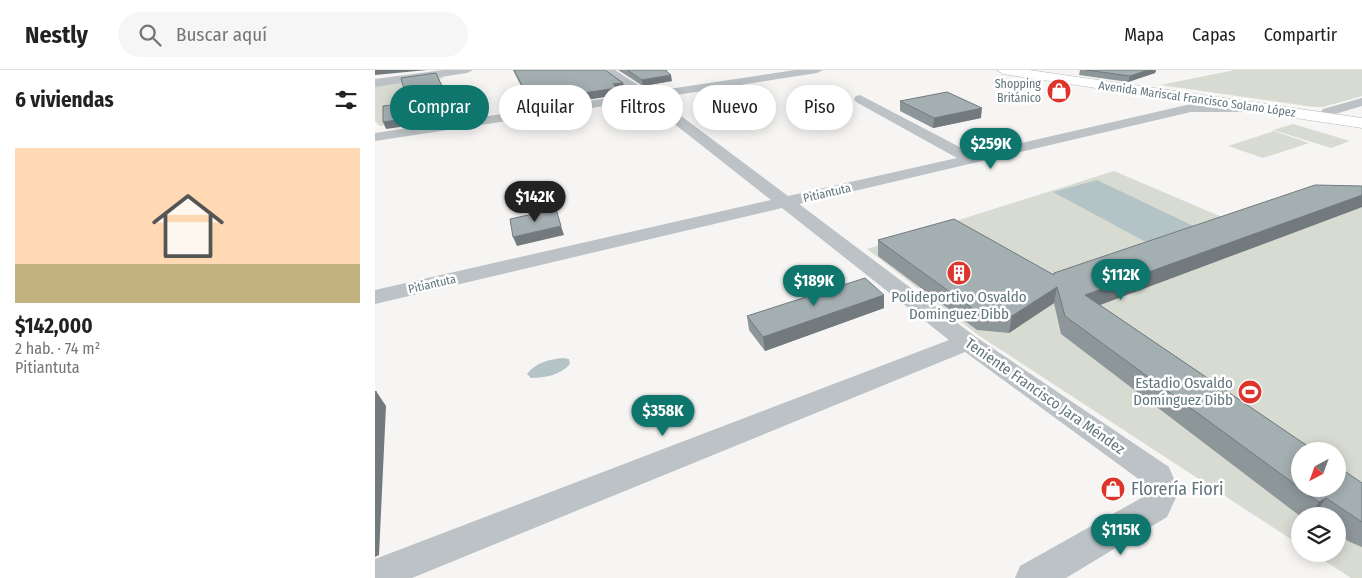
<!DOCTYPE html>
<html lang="es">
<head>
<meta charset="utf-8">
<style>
	:root { --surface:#fff; --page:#f6f6f6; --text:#222; --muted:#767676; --line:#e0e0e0; --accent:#0f766e }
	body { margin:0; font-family:"Fira Sans Condensed",sans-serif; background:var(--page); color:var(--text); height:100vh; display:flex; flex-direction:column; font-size:19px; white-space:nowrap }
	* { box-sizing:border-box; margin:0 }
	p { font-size:16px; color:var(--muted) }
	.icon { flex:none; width:28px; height:28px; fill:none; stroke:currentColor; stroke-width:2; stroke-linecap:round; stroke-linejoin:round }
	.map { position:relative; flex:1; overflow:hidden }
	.sheet { display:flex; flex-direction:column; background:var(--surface); width:375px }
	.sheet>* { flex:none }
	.hud { position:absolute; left:15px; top:15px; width:475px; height:45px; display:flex; gap:10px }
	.needle { width:32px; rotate:221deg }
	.fabs { position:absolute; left:916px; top:372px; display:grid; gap:10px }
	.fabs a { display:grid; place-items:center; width:55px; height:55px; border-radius:50%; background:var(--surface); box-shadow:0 2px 12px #0003; font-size:25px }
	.price { position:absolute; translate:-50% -42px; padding:0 11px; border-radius:18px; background:var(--accent); color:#fff; font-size:16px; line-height:32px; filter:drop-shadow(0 1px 2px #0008) }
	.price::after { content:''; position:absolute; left:50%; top:30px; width:15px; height:11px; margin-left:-8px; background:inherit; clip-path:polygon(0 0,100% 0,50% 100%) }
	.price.on { background:#222; color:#fff }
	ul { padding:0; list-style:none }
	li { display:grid; align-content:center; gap:10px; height:265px; padding:0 15px }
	li span { display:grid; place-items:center; height:155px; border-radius:0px; color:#555 }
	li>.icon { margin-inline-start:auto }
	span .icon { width:90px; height:90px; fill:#fffc; stroke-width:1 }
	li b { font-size:21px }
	h2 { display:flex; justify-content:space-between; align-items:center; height:60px; padding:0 15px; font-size:21px }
	.pill { padding:0 18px; border-radius:22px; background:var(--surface); box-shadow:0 2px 12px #0003; font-size:18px; line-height:45px }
	.pill.on { background:var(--accent); color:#fff }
	header { display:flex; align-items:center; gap:30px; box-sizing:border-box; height:70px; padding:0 25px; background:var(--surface); border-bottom:1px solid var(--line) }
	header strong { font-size:24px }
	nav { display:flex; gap:28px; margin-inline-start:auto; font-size:18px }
	.search { width:350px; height:45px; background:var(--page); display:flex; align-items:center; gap:12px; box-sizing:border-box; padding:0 18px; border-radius:28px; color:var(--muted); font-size:19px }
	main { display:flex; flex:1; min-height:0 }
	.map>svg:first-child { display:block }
</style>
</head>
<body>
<header>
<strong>Nestly</strong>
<div class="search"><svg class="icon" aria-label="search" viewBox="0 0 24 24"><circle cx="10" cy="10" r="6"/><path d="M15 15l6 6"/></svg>Buscar aquí</div>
<nav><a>Mapa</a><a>Capas</a><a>Compartir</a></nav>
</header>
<main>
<section class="sheet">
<h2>6 viviendas<svg class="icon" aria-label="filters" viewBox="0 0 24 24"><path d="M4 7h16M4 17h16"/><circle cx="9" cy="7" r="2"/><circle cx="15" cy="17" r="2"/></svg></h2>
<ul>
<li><span style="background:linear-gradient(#ffd9b3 75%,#c2b280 0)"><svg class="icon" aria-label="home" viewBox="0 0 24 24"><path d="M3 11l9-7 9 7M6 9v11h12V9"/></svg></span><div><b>$142,000</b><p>2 hab. · 74 m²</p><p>Pitiantuta</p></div></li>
</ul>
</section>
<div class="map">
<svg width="987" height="508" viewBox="0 0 987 508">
	<rect width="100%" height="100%" fill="#f6f5f3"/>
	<path fill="#d7dbd2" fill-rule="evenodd" d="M860 0H987V26L948 37H939L785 15Z
		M63 6 70 7 63 10 37 14 22 20 26 25 20 53 5 56 0 51V9Z
		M918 54 975 71 956 78 898 60Z
		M899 61 934 73 888 88 853 76Z
		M739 101 854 150 987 127V508H976L939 484H962V446H925V475L603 265 492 179ZM925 381H962V419H925Z"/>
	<path fill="#b4c4c6" d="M722 110 829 161 782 178 678 122Z
		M188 288 194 289 195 294C186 305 169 308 156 308L152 304C160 293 175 289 188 288Z"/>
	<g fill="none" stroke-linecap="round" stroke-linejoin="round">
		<defs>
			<path id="highway" d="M622 0H654L987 48V58L628 4Z"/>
		</defs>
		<use href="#highway" stroke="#b2b7b9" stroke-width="1"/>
		<path fill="#bcc2c5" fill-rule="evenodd" d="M68 0H98L92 3 0 17V9Z
			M226 0H240L274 22 420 0H448L442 3 282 28 413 126 582 88 481 32 479 29 481 26 485 25 598 84 816 34 882 35 883 38 882 41 877 42H816L424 134 601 267 794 397 804 421 792 447 691 508H640L645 496 768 427 772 421 769 413 590 282 37 508H0V489L574 270 407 138 0 234V220L396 130 269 30 0 71V63L260 24Z
			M987 28V36L953 46 946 42 948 39Z"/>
		<use href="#highway" fill="#fff" fill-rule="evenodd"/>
	</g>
	<path fill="#8d9699" d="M138 0H230L248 13 250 19 242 20 243 25 157 38Z
		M243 0H294L290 1 297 11 268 16Z
		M705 0H781L780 3 753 12 704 5Z
		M525 31 606 48 558 58 525 41Z
		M987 137 725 235 987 413V477L975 472 962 464V446H925L686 264 679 233 634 263 602 260 503 186V170L678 205 679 203Z
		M509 225V238L390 281 374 260 372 246Z"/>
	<path fill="#737a7d" d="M0 0H52L0 5Z
		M773 0H781L780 3 753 12 755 6Z
		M296 5 297 11 268 16 267 10Z
		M248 13 250 19 242 20 243 25 157 38 155 31Z
		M607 38 606 48 558 58 559 48Z
		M35 39 79 42 81 49 41 55 39 50V55L11 59 8 52Z
		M987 125V137L706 242 710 225Z
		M186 156 189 165 142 176 138 167Z
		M682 217 679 233 634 263 637 246Z
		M509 225V238L390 281 388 267Z
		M1 321 11 336 4 485 0 487V339Z
		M951 428 939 446H935L944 432Z"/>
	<path fill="#a4afb2" stroke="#737a7d" d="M139 0H230L248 13 238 14 242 18 155 31Z
		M252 0H290L296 5 267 10Z
		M711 0H773L755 6Z
		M61 3 79 42 38 48 35 39 36 48 8 52V36L33 33 26 8Z
		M572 22 607 38 559 48 525 31Z
		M940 115 987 116V125L710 225 940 381H925V418L690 246 682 217 637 246 604 243 503 170 579 149 679 205V203Z
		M181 139 186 156 138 167 135 149Z
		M490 208 509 225 388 267 372 246Z
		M1 321 0 339V322Z
		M962 396 987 413V452L951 428 944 432 925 419H962Z"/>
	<defs>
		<symbol id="shop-disc" viewBox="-11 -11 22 22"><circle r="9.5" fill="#dd342c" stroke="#fff"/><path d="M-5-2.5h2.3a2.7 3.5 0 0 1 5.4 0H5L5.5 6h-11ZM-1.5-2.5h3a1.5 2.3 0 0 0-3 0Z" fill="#fff"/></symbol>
		<symbol id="building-disc" viewBox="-11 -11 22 22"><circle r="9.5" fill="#dd342c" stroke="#fff"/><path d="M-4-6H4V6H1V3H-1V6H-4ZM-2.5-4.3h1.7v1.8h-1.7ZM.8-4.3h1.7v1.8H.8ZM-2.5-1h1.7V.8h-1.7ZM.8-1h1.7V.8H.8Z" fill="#fff"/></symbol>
		<symbol id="stadium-disc" viewBox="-11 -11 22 22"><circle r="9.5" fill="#dd342c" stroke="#fff"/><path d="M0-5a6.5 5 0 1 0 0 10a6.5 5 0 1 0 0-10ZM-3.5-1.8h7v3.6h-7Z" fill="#fff"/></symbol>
	</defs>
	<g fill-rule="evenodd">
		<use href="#shop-disc" x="670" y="7" width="28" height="28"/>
		<use href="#building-disc" x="570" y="189" width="28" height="28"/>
		<use href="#stadium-disc" x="861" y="308" width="28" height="28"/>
		<use href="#shop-disc" x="724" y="405" width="28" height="28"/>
	</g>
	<g text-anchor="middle" stroke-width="5" stroke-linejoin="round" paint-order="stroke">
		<g font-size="12" fill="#62767d" stroke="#fff" text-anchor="end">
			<text x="666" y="18">Shopping<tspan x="666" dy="14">Británico</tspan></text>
		</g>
		<g font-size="12" fill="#62767d" stroke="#fff">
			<text transform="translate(822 29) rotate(8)" y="4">Avenida Mariscal Francisco Solano López</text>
			<text transform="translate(452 123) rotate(-13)" y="4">Pitiantuta</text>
			<text transform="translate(57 214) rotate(-13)" y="4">Pitiantuta</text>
		</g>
		<g font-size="15" fill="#62767d" stroke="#fff">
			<text x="584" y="232">Polideportivo Osvaldo<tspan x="584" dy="17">Dominguez Dibb</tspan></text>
			<text x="858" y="318" text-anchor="end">Estadio Osvaldo<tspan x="858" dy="17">Domínguez Dibb</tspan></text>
		</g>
		<g font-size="15" fill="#62767d" stroke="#fff">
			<text transform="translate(670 326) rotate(35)" y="5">Teniente Francisco Jara Méndez</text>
		</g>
		<g font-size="18" fill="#62767d" stroke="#fff" text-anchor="start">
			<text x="756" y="425">Florería Fiori</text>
		</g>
	</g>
</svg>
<div class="fabs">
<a><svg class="needle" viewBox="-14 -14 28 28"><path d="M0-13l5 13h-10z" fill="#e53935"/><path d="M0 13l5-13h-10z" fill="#767676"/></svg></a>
<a><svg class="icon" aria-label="layers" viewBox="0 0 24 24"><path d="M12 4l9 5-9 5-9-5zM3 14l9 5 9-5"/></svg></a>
</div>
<b class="price" style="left:616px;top:100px">$259K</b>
<b class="price on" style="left:160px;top:153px">$142K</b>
<b class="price" style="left:746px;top:231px">$112K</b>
<b class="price" style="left:439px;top:237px">$189K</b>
<b class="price" style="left:288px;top:367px">$358K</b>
<b class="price" style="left:746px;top:486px">$115K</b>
<div class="hud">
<a class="pill on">Comprar</a>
<a class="pill">Alquilar</a>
<a class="pill">Filtros</a>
<a class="pill">Nuevo</a>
<a class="pill">Piso</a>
</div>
</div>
</main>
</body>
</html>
